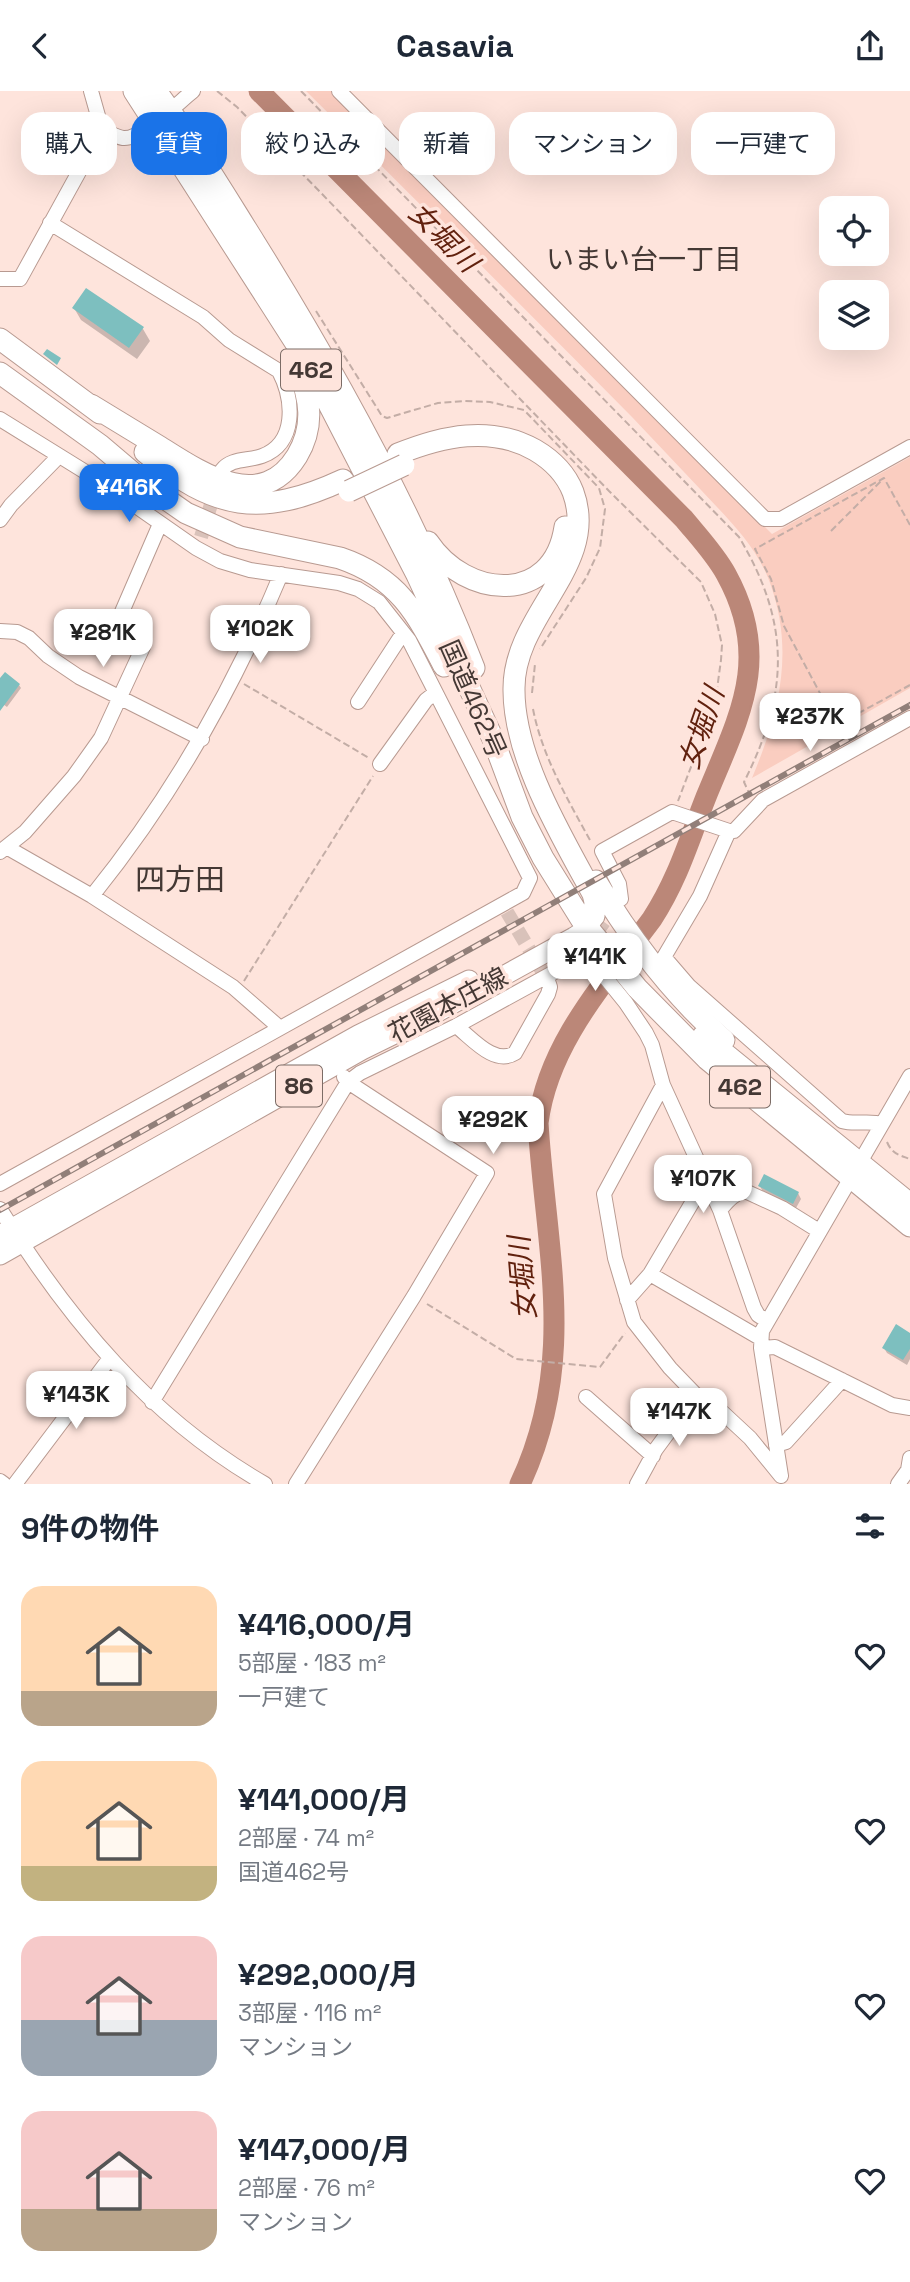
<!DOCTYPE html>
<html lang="ja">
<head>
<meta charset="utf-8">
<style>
	:root { --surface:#fff; --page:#f6f6f7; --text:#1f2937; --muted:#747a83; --accent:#1a73e8 }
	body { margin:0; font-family:"Space Grotesk","Noto Sans JP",sans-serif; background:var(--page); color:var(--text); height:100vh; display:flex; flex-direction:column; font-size:26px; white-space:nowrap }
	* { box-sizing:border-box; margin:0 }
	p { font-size:23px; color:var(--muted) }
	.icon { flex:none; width:38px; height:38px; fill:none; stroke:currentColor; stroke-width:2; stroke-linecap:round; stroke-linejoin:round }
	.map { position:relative; height:1393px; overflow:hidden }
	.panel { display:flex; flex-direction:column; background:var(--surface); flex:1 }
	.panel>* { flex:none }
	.top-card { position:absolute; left:21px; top:21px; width:868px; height:63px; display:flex; gap:14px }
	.fabs { position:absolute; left:819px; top:105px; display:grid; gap:14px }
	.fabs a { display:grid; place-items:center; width:70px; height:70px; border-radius:14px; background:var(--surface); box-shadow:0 7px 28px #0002; font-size:35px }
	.price { position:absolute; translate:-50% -60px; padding:0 16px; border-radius:14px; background:#fff; color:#222; font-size:23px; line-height:46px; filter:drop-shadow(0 2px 4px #0008) }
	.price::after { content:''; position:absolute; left:50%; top:42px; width:21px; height:16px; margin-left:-10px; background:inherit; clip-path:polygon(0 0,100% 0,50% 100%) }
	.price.active { background:var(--accent); color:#fff }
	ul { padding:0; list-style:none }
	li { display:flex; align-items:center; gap:21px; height:175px; padding:0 21px }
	li span { display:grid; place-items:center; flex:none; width:196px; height:140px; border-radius:21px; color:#555 }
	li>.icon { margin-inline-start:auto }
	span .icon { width:84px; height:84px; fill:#fffc; stroke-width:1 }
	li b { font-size:30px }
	h2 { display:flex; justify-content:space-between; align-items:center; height:84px; padding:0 21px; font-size:30px }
	.pill { padding:0 24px; border-radius:21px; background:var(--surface); box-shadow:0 7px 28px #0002; font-size:24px; line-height:63px }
	.pill.active { background:var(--accent); color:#fff }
	header { display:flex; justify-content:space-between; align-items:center; height:91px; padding:0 21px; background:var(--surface); font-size:32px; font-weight:600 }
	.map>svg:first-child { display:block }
</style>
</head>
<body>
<header><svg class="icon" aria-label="back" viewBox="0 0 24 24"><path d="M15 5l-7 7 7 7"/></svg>Casavia<svg class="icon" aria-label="share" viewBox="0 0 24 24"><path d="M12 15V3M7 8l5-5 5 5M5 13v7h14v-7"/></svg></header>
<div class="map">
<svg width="910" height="1393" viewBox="0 0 910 1393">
	<rect width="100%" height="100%" fill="#fee4dc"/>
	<path fill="#facdc0" d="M306 0H331L772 443 910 366V597L752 687C779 622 795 561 770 492 757 455 727 427 701 399 678 375 655 350 632 326 524 217 415 108 306 0Z"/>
	<path fill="#0003" d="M87 199 143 238 150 250 137 268 81 229 74 217Z
		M0 590 19 594 21 597 7 616 0 611Z
		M760 1095 798 1102 801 1108 796 1117 763 1101Z
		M910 1244V1268L907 1274 887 1262 884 1257Z"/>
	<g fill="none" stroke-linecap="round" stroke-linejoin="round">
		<path stroke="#bb8778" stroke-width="21" d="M259 0 684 428C698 445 715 463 726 483 773 568 739 625 706 706 689 749 678 788 652 828 606 890 548 952 538 1032 546 1160 578 1270 520 1393"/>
	</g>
	<path fill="#7dbfbf" d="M86 197 144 236 129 257 72 217Z
		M47 258 61 267 57 274 43 263Z
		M5 581 20 593 0 620V587Z
		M764 1083 799 1101 793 1113 758 1095Z
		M896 1233 910 1242V1258L903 1269 882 1257Z"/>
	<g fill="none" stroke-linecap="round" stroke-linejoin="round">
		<path stroke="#d9c2ba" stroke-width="14" stroke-dasharray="14 7" stroke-linecap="butt" d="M201 446 216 397
			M507 821 548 890
			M571 876 617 813"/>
		<defs>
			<path id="minor" d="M339 0 765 428H781L910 356
				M102 39C109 41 116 46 123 47 141 49 179 11 193 0
				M50 132 203 226 229 249 279 280C294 309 297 352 262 365 248 370 231 367 222 379
				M0 188H20L102 39 91 0
				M0 328 100 390 196 457 220 470 250 479 339 492 358 498 379 511 409 549 530 787 523 802 0 1093
				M0 429 11 414 59 365
				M0 540 17 541 29 547 48 565 79 586 202 648
				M358 611 403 542
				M380 673 426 609 435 602
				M729 740 700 805 664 866 689 895 842 1030C855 1034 868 1029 882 1033
				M8 757 92 805 233 896 280 937
				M0 761 25 741 74 685 101 647 143 556 115 537 160 433
				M92 805C171 707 233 599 281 483
				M621 808 619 793 602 760 672 721 729 740H734L763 709 910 627
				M456 935C472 947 494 975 515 962L548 903 550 896 548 890
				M663 994 604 1103 615 1167 634 1231 670 1277 696 1304 722 1321 750 1347 781 1385
				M0 1118C69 1229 150 1327 265 1393
				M720 1119C727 1111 734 1102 745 1100L782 1117 819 1140
				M650 1183 760 1247
				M627 1209 650 1183 696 1105 707 1095
				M761 1257 775 1256 892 1314 910 1317
				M586 1306 653 1365
				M152 1311 348 991 360 982 456 935 580 867 592 870 626 912 646 942 652 954 663 994 720 1119 754 1217 758 1224 767 1230
				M776 1354 786 1351 842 1289
				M781 1385 761 1257 762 1240 910 985
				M0 1390 4 1393
				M15 1393 110 1267
				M296 1393 414 1205 487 1082 348 991 344 986
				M637 1393 656 1358 696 1304
				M898 1393 908 1379 910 1367"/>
			<path id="major" d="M0 1144 358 944 469 889
				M0 1164 362 959 425 928 574 846 588 837 594 825"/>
			<path id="highway" d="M134 0 304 265 417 484 493 648 522 726 543 767 581 828 637 897 707 968 910 1135
				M156 0C192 49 223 101 255 152 339 287 417 429 474 577
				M0 248 100 322
				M0 282 100 354 153 399 186 422 240 446 340 467C399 487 417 523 444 575
				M91 314C114 328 137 342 160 356 201 382 261 423 297 365 315 335 310 307 298 277
				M145 361C214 419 261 427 343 389
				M398 363C442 345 491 334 535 359 552 369 566 383 573 401 600 474 514 523 514 597 513 665 561 744 593 803L595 811 594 825
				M428 451C466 508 553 515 565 436
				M596 790C631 849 672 903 724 949
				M703 945 910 1113"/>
		</defs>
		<use href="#minor" stroke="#b89a91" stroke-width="16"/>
		<use href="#major" stroke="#b89a91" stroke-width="21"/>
		<use href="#highway" stroke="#b89a91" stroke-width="23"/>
		<path stroke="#c3ada6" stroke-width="2" stroke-dasharray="7 3.5" stroke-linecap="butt" d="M217 0 237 16 324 105 609 400 701 491 715 523 722 554 721 569 715 613 678 710
			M301 0 739 446C791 533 789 602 744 691L749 702
			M316 220 382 325 387 327 438 312 464 310 490 311 524 319 599 397 605 418 600 457 586 487 540 558
			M910 434 884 387 755 458 771 488 784 535 837 634 910 594
			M831 440 882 389
			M244 593 369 667
			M532 602 535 573
			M533 618C542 665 568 709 591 751
			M244 890 373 685
			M887 1051C892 1063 899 1064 910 1068
			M427 1213 516 1268 600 1276 625 1242"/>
		<use href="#minor" stroke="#fff" stroke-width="14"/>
		<use href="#major" stroke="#fff" stroke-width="19"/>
		<use href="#highway" stroke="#fff" stroke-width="21"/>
		<defs>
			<path id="rail" d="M0 1119 910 614"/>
		</defs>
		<use href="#rail" stroke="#917f79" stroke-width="6"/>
		<use href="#rail" stroke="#fee4dc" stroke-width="3.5" stroke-dasharray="10" stroke-linecap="butt"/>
		<defs>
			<path id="highway-bridge" d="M349 400 404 374"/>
		</defs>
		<use href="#highway-bridge" stroke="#b89a91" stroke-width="23" stroke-linecap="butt"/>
		<use href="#highway-bridge" stroke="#fff" stroke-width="21"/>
	</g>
	<g text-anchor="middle" stroke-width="7" stroke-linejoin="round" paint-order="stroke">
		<g fill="#fee4dc" stroke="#7c6c66" stroke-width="2">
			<rect x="281" y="258.5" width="60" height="41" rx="5"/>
			<rect x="276" y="974.5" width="46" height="41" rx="5"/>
			<rect x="710" y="975.5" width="60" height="41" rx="5"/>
		</g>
		<g font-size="24" font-weight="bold" fill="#443834">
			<text x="311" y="287">462</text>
			<text x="299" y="1003">86</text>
			<text x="740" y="1004">462</text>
		</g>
		<g font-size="26" fill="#443834" stroke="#fee4dc">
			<text transform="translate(473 608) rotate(66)" y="9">国道462号</text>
			<text transform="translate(448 914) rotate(-28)" y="9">花園本庄線</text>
		</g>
		<g font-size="28" font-style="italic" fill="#61210e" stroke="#fee4dc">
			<text transform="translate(444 146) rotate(45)" y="10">女堀川</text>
			<text transform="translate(701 637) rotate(-71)" y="10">女堀川</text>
			<text transform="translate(522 1187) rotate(-95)" y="10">女堀川</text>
		</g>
		<g font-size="28" fill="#443834" stroke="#fee4dc">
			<text x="644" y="178">いまい台一丁目</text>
		</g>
		<g font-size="30" fill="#443834" stroke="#fee4dc">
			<text x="180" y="799">四方田</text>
		</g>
	</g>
</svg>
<div class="fabs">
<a><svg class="icon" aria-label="locate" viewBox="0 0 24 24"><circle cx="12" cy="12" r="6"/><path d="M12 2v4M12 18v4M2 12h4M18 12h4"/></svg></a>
<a><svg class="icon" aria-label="layers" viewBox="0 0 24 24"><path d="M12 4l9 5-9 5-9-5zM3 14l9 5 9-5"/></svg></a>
</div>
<b class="price active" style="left:129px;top:433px">¥416K</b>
<b class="price" style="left:260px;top:574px">¥102K</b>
<b class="price" style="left:103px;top:578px">¥281K</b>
<b class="price" style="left:810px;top:662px">¥237K</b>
<b class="price" style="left:595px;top:902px">¥141K</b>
<b class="price" style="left:493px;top:1065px">¥292K</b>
<b class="price" style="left:703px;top:1124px">¥107K</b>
<b class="price" style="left:76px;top:1340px">¥143K</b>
<b class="price" style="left:679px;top:1357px">¥147K</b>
<div class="top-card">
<a class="pill">購入</a>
<a class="pill active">賃貸</a>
<a class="pill">絞り込み</a>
<a class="pill">新着</a>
<a class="pill">マンション</a>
<a class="pill">一戸建て</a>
</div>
</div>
<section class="panel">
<h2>9件の物件<svg class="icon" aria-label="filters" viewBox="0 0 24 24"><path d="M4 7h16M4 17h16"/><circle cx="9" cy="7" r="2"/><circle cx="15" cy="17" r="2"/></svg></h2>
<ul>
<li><span style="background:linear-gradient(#ffd9b3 75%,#b9a48a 0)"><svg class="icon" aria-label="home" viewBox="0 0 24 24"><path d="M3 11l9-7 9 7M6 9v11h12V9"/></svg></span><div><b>¥416,000/月</b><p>5部屋 · 183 m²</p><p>一戸建て</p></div><svg class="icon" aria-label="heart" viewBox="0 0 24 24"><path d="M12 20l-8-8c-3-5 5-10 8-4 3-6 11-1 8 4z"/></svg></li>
<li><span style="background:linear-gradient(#ffd9b3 75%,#c2b280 0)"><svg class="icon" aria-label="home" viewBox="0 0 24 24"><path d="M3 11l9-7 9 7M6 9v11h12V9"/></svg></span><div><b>¥141,000/月</b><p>2部屋 · 74 m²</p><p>国道462号</p></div><svg class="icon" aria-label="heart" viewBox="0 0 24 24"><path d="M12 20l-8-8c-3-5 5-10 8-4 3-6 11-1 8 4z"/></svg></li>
<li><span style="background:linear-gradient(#f6c9c9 60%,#9aa5b1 0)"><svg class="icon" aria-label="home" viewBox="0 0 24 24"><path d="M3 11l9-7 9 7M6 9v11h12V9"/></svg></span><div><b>¥292,000/月</b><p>3部屋 · 116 m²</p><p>マンション</p></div><svg class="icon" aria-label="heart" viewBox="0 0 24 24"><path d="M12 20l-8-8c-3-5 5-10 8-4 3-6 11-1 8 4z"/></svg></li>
<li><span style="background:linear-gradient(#f6c9c9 70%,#b9a48a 0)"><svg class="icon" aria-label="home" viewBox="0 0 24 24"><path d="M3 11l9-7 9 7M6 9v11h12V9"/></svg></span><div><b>¥147,000/月</b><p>2部屋 · 76 m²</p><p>マンション</p></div><svg class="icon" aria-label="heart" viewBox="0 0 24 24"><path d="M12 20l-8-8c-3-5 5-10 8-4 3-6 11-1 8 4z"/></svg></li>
</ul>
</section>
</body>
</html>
